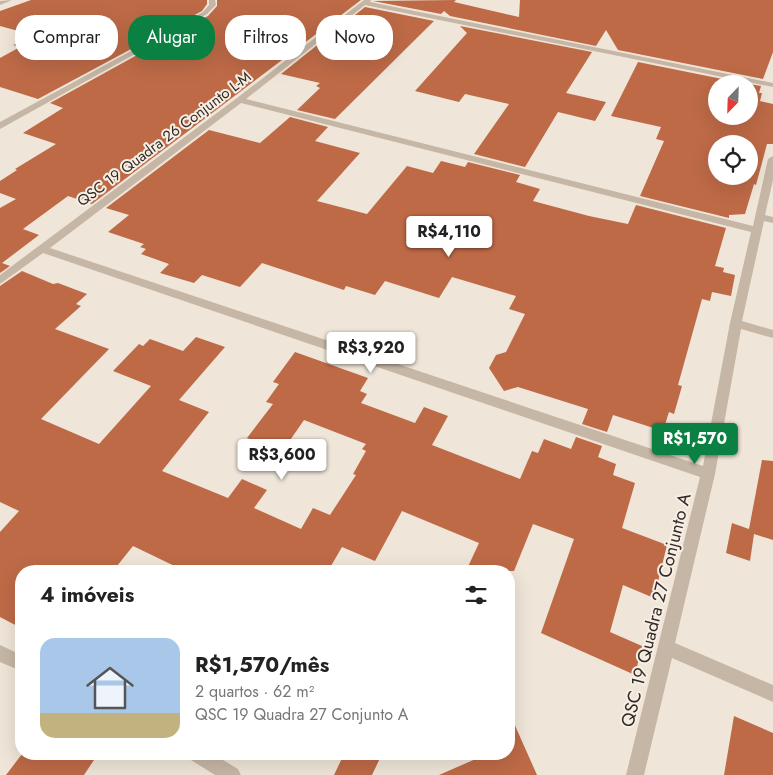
<!DOCTYPE html>
<html lang="pt">
<head>
<meta charset="utf-8">
<style>
	:root { --surface:#fff; --page:#f6f6f6; --text:#222; --muted:#767676; --line:#e0e0e0; --accent:#0b8043 }
	body { margin:0; font-family:Jost,sans-serif; background:var(--page); color:var(--text); height:100vh; display:flex; flex-direction:column; font-size:19px; white-space:nowrap }
	* { box-sizing:border-box; margin:0 }
	p { font-size:16px; color:var(--muted) }
	.icon { flex:none; width:28px; height:28px; fill:none; stroke:currentColor; stroke-width:2; stroke-linecap:round; stroke-linejoin:round }
	.map { position:relative; flex:1; overflow:hidden }
	.panel { position:absolute; left:15px; top:565px; width:500px; height:195px; display:flex; flex-direction:column; background:var(--surface); border-radius:20px; box-shadow:0 5px 20px #0002 }
	.panel>* { flex:none }
	.top-card { position:absolute; left:15px; top:15px; width:500px; height:45px; display:flex; gap:10px }
	.needle { width:32px; rotate:203deg }
	.tools { position:absolute; left:708px; top:75px; display:grid; gap:10px }
	.tools a { display:grid; place-items:center; width:50px; height:50px; border-radius:50%; background:var(--surface); box-shadow:0 5px 20px #0002; font-size:25px }
	.price { position:absolute; translate:-50% -42px; padding:0 11px; border-radius:5px; background:#fff; color:#222; font-size:16px; line-height:32px; filter:drop-shadow(0 1px 2px #0008) }
	.price::after { content:''; position:absolute; left:50%; top:30px; width:15px; height:11px; margin-left:-8px; background:inherit; clip-path:polygon(0 0,100% 0,50% 100%) }
	.price.active { background:var(--accent); color:#fff }
	ul { padding:0; list-style:none }
	li { display:flex; align-items:center; gap:15px; height:125px; padding:0 25px }
	li+li { border-top:1px solid var(--line) }
	li span { display:grid; place-items:center; flex:none; width:140px; height:100px; border-radius:15px; color:#555 }
	li>.icon { margin-inline-start:auto }
	span .icon { width:60px; height:60px; fill:#fffc; stroke-width:1 }
	li b { font-size:21px }
	h2 { display:flex; justify-content:space-between; align-items:center; height:60px; padding:0 25px; font-size:21px }
	.chip { padding:0 18px; border-radius:20px; background:var(--surface); box-shadow:0 5px 20px #0002; font-size:18px; line-height:45px }
	.chip.active { background:var(--accent); color:#fff }
	.map>svg:first-child { display:block }
</style>
</head>
<body>
<div class="map">
<svg width="773" height="775" viewBox="0 0 773 775">
	<rect width="100%" height="100%" fill="#efe5d8"/>
	<path fill="#be6a47" fill-rule="evenodd" d="M31 0H207V4L202 11 38 99 0 87V58L20 47 13 45 37 36 0 26V11Z
		M217 0H361L92 204 68 196 23 229 39 235 2 263 10 266 0 273V208L16 199 0 193V181L17 170 15 169 56 144 23 133 63 108 50 103 208 16 217 6Z
		M456 0 454 2 519 17 520 0H773V52L763 79 618 50 606 30 596 46 450 16 444 11 441 14 373 1Z
		M365 7 434 21 335 119 297 110 320 88 316 86 320 83 281 74Z
		M460 26 592 52 566 93 606 102 595 121 558 112 525 167 474 154 509 104 465 94 459 102 415 91 467 33Z
		M638 62 747 84H716V116H749V84L761 86 759 93H762L760 101 773 104V144H767L756 185 754 184 745 214 729 215V218L640 196 664 141 656 139 661 127 611 116ZM716 144H749V176H716Z
		M290 117 328 127 315 141 360 153 317 201 367 214 407 166 433 173 441 161 465 167 468 162 520 175 516 182 540 189 533 201 589 216 628 224 636 205 726 228 715 266 724 268 723 272 735 275 731 296 712 292 710 301 702 299 678 385 682 386 674 414 669 412 663 431 613 415 607 432 582 424 588 409 518 387 504 391 489 368 496 355 506 352 525 314 509 309 516 296 452 277 439 298 385 281 375 295 346 286 344 290 262 263 240 287 202 275 194 283 160 273 169 264 141 254 146 249 140 247 144 244 108 232 129 215 106 208 209 130 260 143Z
		M22 271 53 284 58 283 87 294 76 304 81 306 55 329 109 349 41 419 99 444 151 386 113 371 139 344 143 346 150 339 183 351 196 337 225 347 179 400 209 412 162 471 228 498 242 479 267 490 254 508 301 529 313 508 330 515 356 475 353 474 366 451 362 449 366 444 304 420 286 446 272 441 268 445 247 438 273 404 266 402 279 384 273 382 295 352 368 378 360 391 367 394 361 403 415 423 424 407 448 416 432 445 520 479 532 451 538 453 544 439 571 449 576 437 602 446 598 457 616 464 613 475 635 483 622 528 667 545 654 598 623 585 610 632 642 646 635 675 541 633 574 539 533 524 514 571H466L479 543 402 511 375 561 342 547 328 571H185L133 546 113 571H21V628L0 617V532L19 511 0 502V286Z
		M762 460 773 461V540L754 534 750 561 726 553 732 523 749 529Z
		M509 712 537 775H439L487 754H509Z
		M734 716 773 733V775H724Z
		M22 754H98L84 775H6Z
		M344 754H382L372 775H334Z"/>
	<g fill="none" stroke-linecap="round" stroke-linejoin="round">
		<path fill="#c6b6a5" fill-rule="evenodd" d="M11 0 10 1 0 5V1Z
			M209 0H215L216 5 207 14 0 129V122L203 12 209 5Z
			M364 0H371L370 2 773 83V87L365 5 246 99 753 226 768 159 773 156V180L765 215 773 217V223L764 221 742 321 773 330V338L741 329 715 474 675 643 773 685V702L672 658 644 775H626L700 477 43 253 0 284V275L237 98ZM241 103 751 232 730 323 703 466 50 248Z
			M0 645 21 655V671L0 662Z
			M188 754H213L238 769 241 775H215L191 760Z"/>
	</g>
	<g text-anchor="middle" stroke-width="4" stroke-linejoin="round" paint-order="stroke">
		<g font-size="15" fill="#322a26" stroke="#f7efe4">
			<text transform="translate(164 139) rotate(-37)" y="5">QSC 19 Quadra 26 Conjunto L-M</text>
		</g>
		<g font-size="18" fill="#322a26" stroke="#f7efe4">
			<text transform="translate(656 610) rotate(-76)" y="6">QSC 19 Quadra 27 Conjunto A</text>
		</g>
	</g>
</svg>
<div class="tools">
<a><svg class="needle" viewBox="-14 -14 28 28"><path d="M0-13l5 13h-10z" fill="#e53935"/><path d="M0 13l5-13h-10z" fill="#767676"/></svg></a>
<a><svg class="icon" aria-label="locate" viewBox="0 0 24 24"><circle cx="12" cy="12" r="6"/><path d="M12 2v4M12 18v4M2 12h4M18 12h4"/></svg></a>
</div>
<b class="price" style="left:449px;top:258px">R$4,110</b>
<b class="price" style="left:371px;top:374px">R$3,920</b>
<b class="price active" style="left:695px;top:465px">R$1,570</b>
<b class="price" style="left:282px;top:481px">R$3,600</b>
<div class="top-card">
<a class="chip">Comprar</a>
<a class="chip active">Alugar</a>
<a class="chip">Filtros</a>
<a class="chip">Novo</a>
</div>
<section class="panel">
<h2>4 imóveis<svg class="icon" aria-label="filters" viewBox="0 0 24 24"><path d="M4 7h16M4 17h16"/><circle cx="9" cy="7" r="2"/><circle cx="15" cy="17" r="2"/></svg></h2>
<ul>
<li><span style="background:linear-gradient(#a9c7e8 75%,#c2b280 0)"><svg class="icon" aria-label="home" viewBox="0 0 24 24"><path d="M3 11l9-7 9 7M6 9v11h12V9"/></svg></span><div><b>R$1,570/mês</b><p>2 quartos · 62 m²</p><p>QSC 19 Quadra 27 Conjunto A</p></div></li>
</ul>
</section>
</div>
</body>
</html>
